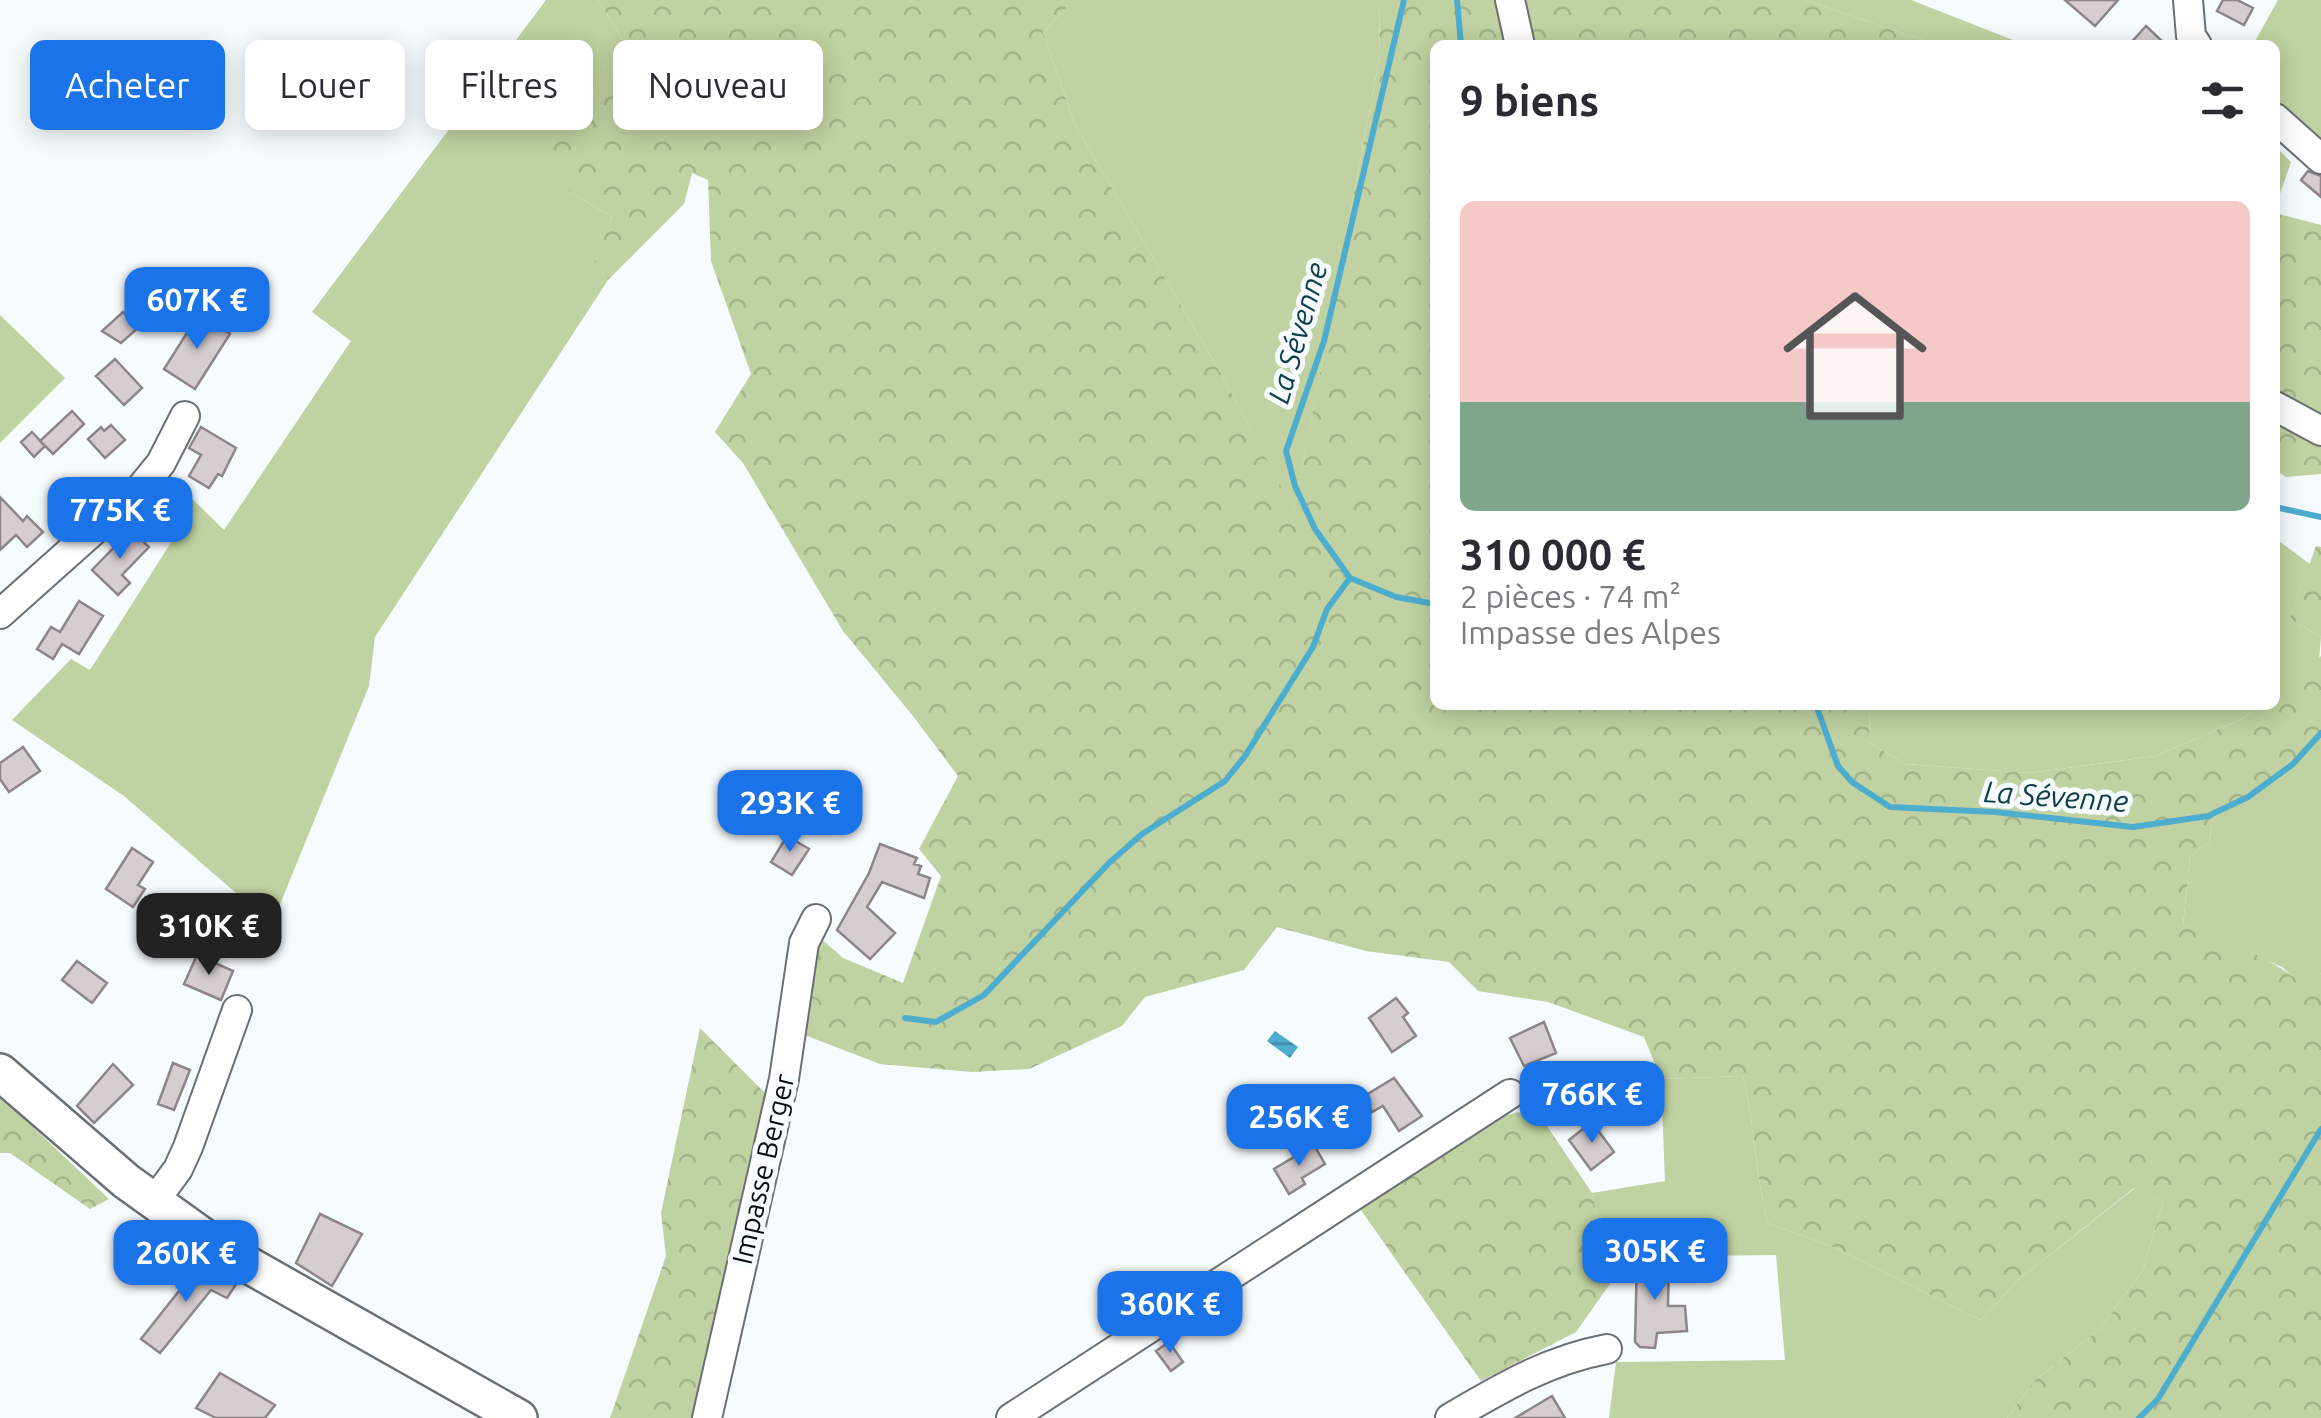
<!DOCTYPE html>
<html lang="fr">
<head>
<meta charset="utf-8">
<style>
	:root { --surface:#fff; --page:#f7f7f7; --text:#2b2b33; --muted:#7c7c81; --accent:#1a73e8 }
	body { margin:0; font-family:Ubuntu,sans-serif; background:var(--page); color:var(--text); height:100vh; display:flex; flex-direction:column; font-size:38px; white-space:nowrap }
	* { box-sizing:border-box; margin:0 }
	p { font-size:32px; color:var(--muted) }
	.icon { flex:none; width:55px; height:55px; fill:none; stroke:currentColor; stroke-width:2; stroke-linecap:round; stroke-linejoin:round }
	.map { position:relative; flex:1; overflow:hidden }
	.drawer { position:absolute; left:1430px; top:40px; width:850px; height:670px; display:flex; flex-direction:column; background:var(--surface); border-radius:15px; box-shadow:0 5px 25px #0003 }
	.drawer>* { flex:none }
	.guide { position:absolute; left:30px; top:40px; width:950px; height:90px; display:flex; gap:20px }
	.price { position:absolute; translate:-50% -85px; padding:0 22px; border-radius:20px; background:var(--accent); color:#fff; font-size:32px; line-height:65px; filter:drop-shadow(0 2px 5px #0008) }
	.price::after { content:''; position:absolute; left:50%; top:60px; width:30px; height:22px; margin-left:-15px; background:inherit; clip-path:polygon(0 0,100% 0,50% 100%) }
	.price.current { background:#222; color:#fff }
	ul { padding:0; list-style:none }
	li { display:grid; align-content:center; gap:20px; height:530px; padding:0 30px }
	li span { display:grid; place-items:center; height:310px; border-radius:15px; color:#555 }
	li>.icon { margin-inline-start:auto }
	span .icon { width:180px; height:180px; fill:#fffc; stroke-width:1 }
	li b { font-size:42px }
	h2 { display:flex; justify-content:space-between; align-items:center; height:120px; padding:0 30px; font-size:42px }
	.chip { padding:0 35px; border-radius:15px; background:var(--surface); box-shadow:0 5px 25px #0003; font-size:35px; line-height:90px }
	.chip.current { background:var(--accent); color:#fff }
	.map>svg:first-child { display:block }
</style>
</head>
<body>
<div class="map">
<svg width="2321" height="1418" viewBox="0 0 2321 1418">
	<defs>
		<pattern id="forest-crowns" width="20" height="18" patternUnits="userSpaceOnUse" patternTransform="scale(2.5)"><rect width="20" height="18" fill="#c0d2a1"/><path d="M2 6a3 3 0 1 1 6 0M12 15a3 3 0 1 1 6 0" fill="none" stroke="#a4b38a"/></pattern>
		<pattern id="water-rules" width="6" height="5" patternUnits="userSpaceOnUse" patternTransform="scale(2.5)"><rect width="6" height="5" fill="#4dadcf"/><path d="M0 2.5h6" fill="none" stroke="#3e8ba7"/></pattern>
	</defs>
	<rect width="100%" height="100%" fill="#f6fbfe"/>
	<path fill="#c0d2a1" d="M546 0H598L624 42 651 71 639 84 613 78 570 192 612 217 595 264 608 280 375 637 369 686 272 924 124 796 12 720 71 659 90 670 179 530 150 498 170 477 224 530 351 341 312 312Z
		M1068 0H1380L1379 60 1294 512 1223 377 1075 125 1043 32 1068 6Z
		M1805 0H1911L2013 40 2010 45H1937Z
		M2278 0H2321V141L2275 100V45H2253Z
		M2275 146 2291 162 2275 208Z
		M0 315 65 378 0 443Z
		M2275 538 2310 564 2290 619 2321 637 2319 660 2275 694Z
		M1859 705H2260L2242 719 2155 756 2030 773 1905 764 1869 742 1870 713Z
		M2321 731V973L2300 983 2282 967 2183 925 2190 857 2209 842 2213 817 2284 776Z
		M1743 1076C1755 1125 1755 1174 1768 1223L1838 1249 1981 1320 2018 1280 2135 1188 2163 1202 2143 1270 2100 1329 2035 1380 2007 1418H1609L1616 1362 1785 1360 1776 1255 1606 1257 1592 1193 1665 1181 1661 1079Z"/>
	<path fill="url(#forest-crowns)" d="M598 0H1068V6L1043 32 1075 125 1223 377 1294 511 1379 60 1380 0H1496L1506 45H1435V705H1859L1870 713 1869 742 1905 764 2030 773 2155 756 2242 719 2260 705H2275V694L2321 656V731L2284 776 2213 817 2209 842 2190 857 2183 925C2223 941 2266 954 2300 982L2321 973V1418H2007L2035 1380 2100 1329 2143 1270 2163 1202 2134 1188 2018 1280 1981 1320 1838 1249 1768 1223C1755 1174 1755 1125 1743 1076L1661 1079 1644 1037 1548 1002 1478 991 1449 962 1366 951 1277 927 1244 970 1145 997 1122 1026 1029 1069 972 1072 880 1064 802 1034 817 935 843 958 903 983 941 876 919 849 958 776 913 716 843 631 743 463 715 432 751 374 711 261 708 180 692 173 684 204 608 280 594 264 612 217 570 192 537 124 561 91 613 78 639 84 651 72 624 42Z
		M1523 0H1805L1937 45H1532Z
		M2275 213 2321 225V417L2275 392Z
		M2275 422 2321 446V474L2286 477 2275 470Z
		M2316 546 2321 547V637L2290 619Z
		M700 1028 772 1100 698 1418H610L666 1256 661 1213Z
		M0 1095V1096L109 1199 90 1209 10 1153H0Z
		M1518 1112 1547 1126 1592 1193 1612 1281 1576 1332 1481 1381 1356 1203 1486 1121Z"/>
	<path fill="url(#water-rules)" d="M1275 1031 1298 1047 1290 1058 1267 1041Z"/>
	<g fill="none" stroke-linecap="round" stroke-linejoin="round">
		<path stroke="#4dadcf" stroke-width="6" d="M1404 0 1324 341 1286 451 1295 486 1315 529 1350 578 1396 597 1435 604
			M1457 0 1461 45
			M2275 507 2321 517
			M1816 705 1838 766 1852 782 1890 807 1995 812 2133 827 2208 816 2248 797 2293 764 2321 733
			M905 1018 936 1022 984 995 1110 862 1142 834 1225 781 1245 756 1313 647 1327 609 1350 578
			M2139 1418 2158 1399 2321 1129"/>
	</g>
	<path fill="#d6cdd0" stroke="#8d8588" stroke-width="2.5" d="M2065 0H2118L2095 26Z
		M2223 0H2237L2253 8 2244 25 2217 11Z
		M2146 26 2166 45H2129Z
		M2308 171 2321 176V197L2301 180Z
		M123 312 138 328 121 343 102 331Z
		M199 314 230 334 195 389 164 369Z
		M115 359 142 388 124 405 96 376Z
		M72 411 84 424 53 454 40 441Z
		M111 425 125 440 105 458 88 439 101 427 104 431Z
		M201 427 236 448 222 476 218 474 209 488 189 476 201 455 189 448Z
		M32 432 45 446 34 457 21 442Z
		M0 497 23 521 27 516 43 532 27 547 16 535 0 550Z
		M131 530 149 547 122 575 130 583 118 595 92 570Z
		M79 601 103 616 79 654 62 644 53 659 37 649 51 627 60 632Z
		M23 747 40 771 9 792 0 779V763Z
		M787 836 809 849 792 875 771 862Z
		M880 844 917 858 914 864 921 866 918 874 930 878 924 898 882 882 867 907 895 933 870 959 837 930 869 873Z
		M132 848 153 862 138 885 145 889 133 907 106 889Z
		M197 955 233 971 221 1000 184 984Z
		M77 961 107 983 92 1003 62 980Z
		M1396 998 1408 1013 1403 1017 1416 1036 1392 1052 1369 1018Z
		M1544 1022 1556 1053 1524 1066 1510 1038Z
		M173 1063 190 1070 174 1110 158 1104Z
		M113 1064 133 1085 94 1123 77 1106Z
		M1394 1078 1422 1116 1399 1131 1383 1106 1372 1112 1363 1097Z
		M1592 1122 1614 1152 1591 1170 1569 1140Z
		M1314 1145 1325 1164 1302 1178 1305 1184 1289 1194 1274 1169Z
		M320 1214 362 1234 332 1286 296 1263Z
		M1637 1257H1669L1668 1306H1685L1687 1331 1657 1333 1655 1348 1640 1347 1635 1342Z
		M201 1263 237 1283 227 1298 211 1290 160 1353 141 1339Z
		M1169 1342 1183 1362 1171 1371 1156 1351Z
		M220 1373 275 1405 265 1418H216L196 1408Z
		M1552 1396 1565 1418H1515Z"/>
	<g fill="none" stroke-linecap="round" stroke-linejoin="round">
		<defs>
			<path id="minor" d="M1510 0 1520 45
				M2188 0 2191 36 2197 45
				M2275 118 2321 159
				M2275 406 2321 431
				M0 614 139 490 161 463 185 416
				M153 1203 178 1169 188 1147 237 1010
				M707 1418 784 1079 804 943 816 919
				M1011 1418 1510 1094
				M1450 1418C1501 1388 1548 1360 1607 1349"/>
			<path id="major" d="M0 1072 126 1181 222 1250 519 1418"/>
		</defs>
		<use href="#minor" stroke="#6a7075" stroke-width="32"/>
		<use href="#major" stroke="#6a7075" stroke-width="40"/>
		<use href="#minor" stroke="#fff" stroke-width="28"/>
		<use href="#major" stroke="#fff" stroke-width="35"/>
	</g>
	<g text-anchor="middle" stroke-width="10" stroke-linejoin="round" paint-order="stroke">
		<g font-size="28" fill="#0b0e10" stroke="#f6fbfe">
			<text transform="translate(763 1169) rotate(-77)" y="10">Impasse Berger</text>
		</g>
		<g font-size="30" font-style="italic" fill="#103b4a" stroke="#f6fbfe">
			<text transform="translate(1298 333) rotate(-74)" y="10">La Sévenne</text>
			<text transform="translate(2056 797) rotate(4)" y="10">La Sévenne</text>
		</g>
	</g>
</svg>
<b class="price" style="left:197px;top:352px">607K €</b>
<b class="price" style="left:120px;top:562px">775K €</b>
<b class="price" style="left:790px;top:855px">293K €</b>
<b class="price current" style="left:209px;top:978px">310K €</b>
<b class="price" style="left:1592px;top:1146px">766K €</b>
<b class="price" style="left:1299px;top:1169px">256K €</b>
<b class="price" style="left:1655px;top:1303px">305K €</b>
<b class="price" style="left:186px;top:1305px">260K €</b>
<b class="price" style="left:1170px;top:1356px">360K €</b>
<div class="guide">
<a class="chip current">Acheter</a>
<a class="chip">Louer</a>
<a class="chip">Filtres</a>
<a class="chip">Nouveau</a>
</div>
<section class="drawer">
<h2>9 biens<svg class="icon" aria-label="filters" viewBox="0 0 24 24"><path d="M4 7h16M4 17h16"/><circle cx="9" cy="7" r="2"/><circle cx="15" cy="17" r="2"/></svg></h2>
<ul>
<li><span style="background:linear-gradient(#f6c9c9 65%,#7fa58c 0)"><svg class="icon" aria-label="home" viewBox="0 0 24 24"><path d="M3 11l9-7 9 7M6 9v11h12V9"/></svg></span><div><b>310 000 €</b><p>2 pièces · 74 m²</p><p>Impasse des Alpes</p></div></li>
</ul>
</section>
</div>
</body>
</html>
